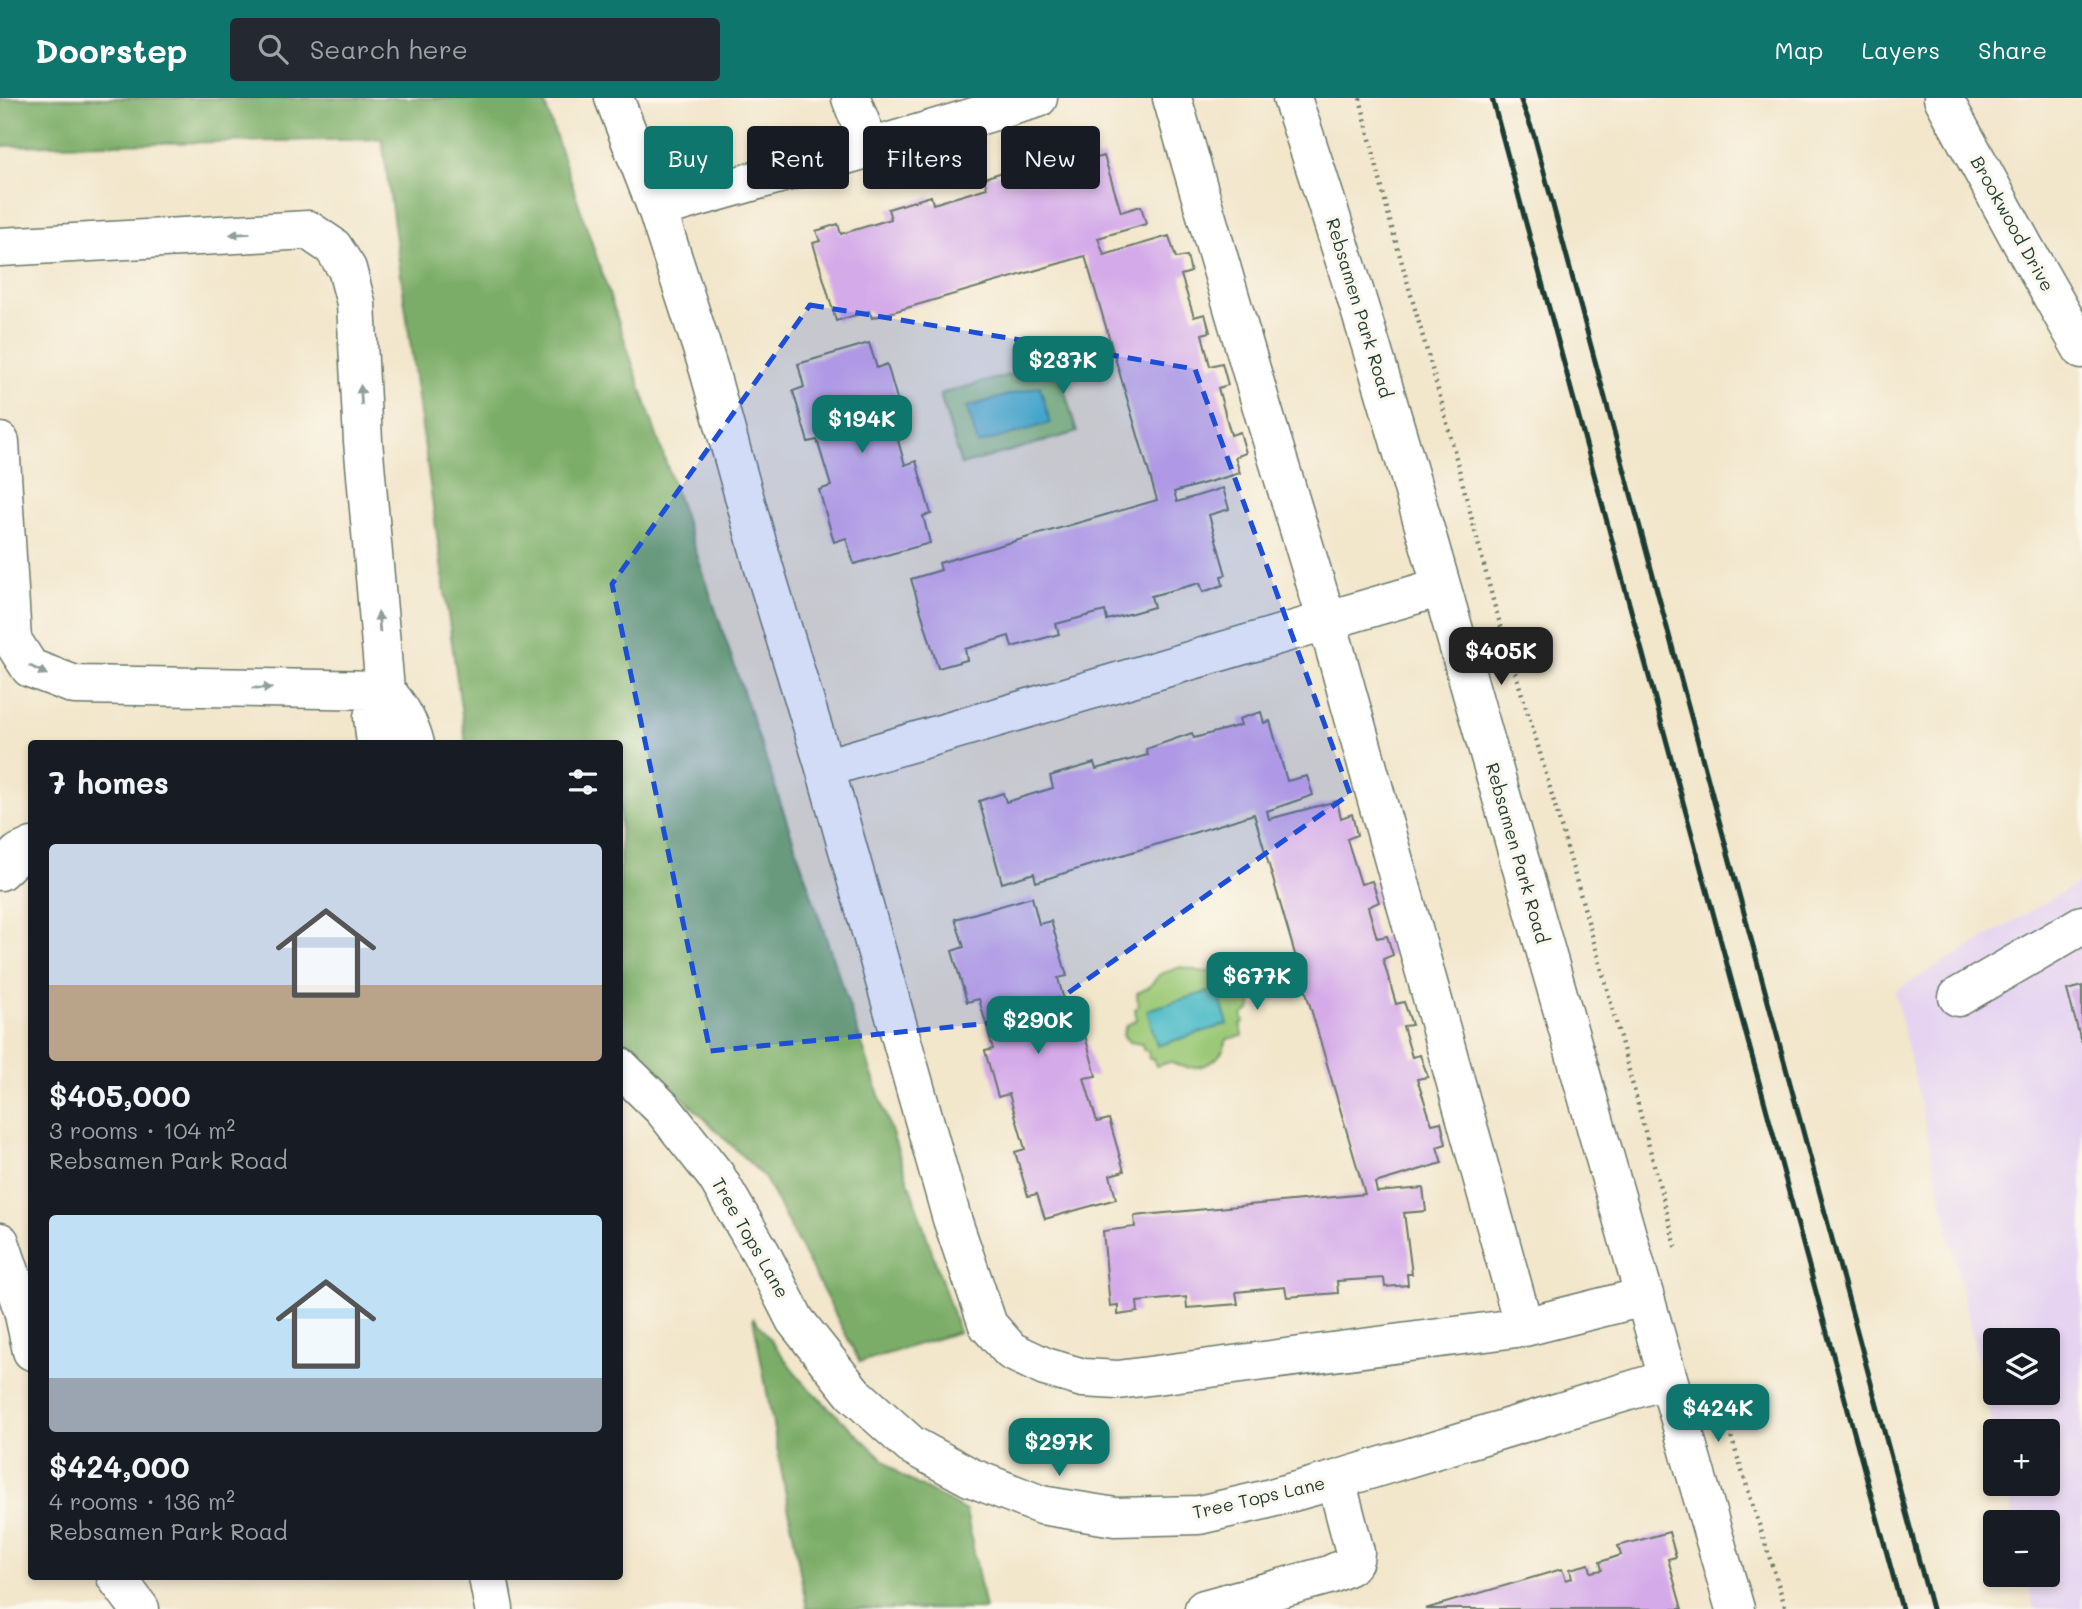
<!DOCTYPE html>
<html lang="en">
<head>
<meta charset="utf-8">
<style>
	:root { --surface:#171b24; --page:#242831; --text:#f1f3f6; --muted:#9ea1a6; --accent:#0f766e }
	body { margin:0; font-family:Mali,sans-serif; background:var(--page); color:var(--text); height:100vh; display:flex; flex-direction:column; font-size:26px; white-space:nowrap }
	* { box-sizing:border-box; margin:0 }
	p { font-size:23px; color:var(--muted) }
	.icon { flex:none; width:38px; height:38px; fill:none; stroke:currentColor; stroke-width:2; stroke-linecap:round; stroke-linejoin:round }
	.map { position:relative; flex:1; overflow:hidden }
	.sheet { position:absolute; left:28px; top:642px; width:595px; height:840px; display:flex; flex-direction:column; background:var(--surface); border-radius:7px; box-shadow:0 4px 10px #0003 }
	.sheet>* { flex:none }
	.hud { position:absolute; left:644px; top:28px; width:665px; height:63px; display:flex; gap:14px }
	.fabs { position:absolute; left:1983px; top:1230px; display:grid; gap:14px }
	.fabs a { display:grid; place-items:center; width:77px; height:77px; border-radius:7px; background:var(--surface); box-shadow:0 4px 10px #0003; font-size:35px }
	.price { position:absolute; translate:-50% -60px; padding:0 16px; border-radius:14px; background:var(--accent); color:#fff; font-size:23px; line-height:46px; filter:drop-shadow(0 2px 4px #0008) }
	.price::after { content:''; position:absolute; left:50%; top:42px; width:21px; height:16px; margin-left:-10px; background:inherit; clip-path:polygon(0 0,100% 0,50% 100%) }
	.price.active { background:#222; color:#fff }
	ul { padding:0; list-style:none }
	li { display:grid; align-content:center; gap:14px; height:371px; padding:0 21px }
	li span { display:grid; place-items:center; height:217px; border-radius:7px; color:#555 }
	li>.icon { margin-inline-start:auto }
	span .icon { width:126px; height:126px; fill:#fffc; stroke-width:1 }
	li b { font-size:30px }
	h2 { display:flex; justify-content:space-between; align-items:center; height:84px; padding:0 21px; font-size:30px }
	.chip { padding:0 24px; border-radius:7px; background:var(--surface); box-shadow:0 4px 10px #0003; font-size:24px; line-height:63px }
	.chip.active { background:var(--accent); color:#fff }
	header { display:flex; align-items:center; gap:42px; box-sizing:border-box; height:98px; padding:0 35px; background:var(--accent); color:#fff }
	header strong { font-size:33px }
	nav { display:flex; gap:38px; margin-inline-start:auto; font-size:24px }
	.search { width:490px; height:63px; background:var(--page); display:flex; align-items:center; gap:18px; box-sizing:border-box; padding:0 24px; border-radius:7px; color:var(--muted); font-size:26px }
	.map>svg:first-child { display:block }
</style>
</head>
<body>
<header>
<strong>Doorstep</strong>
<div class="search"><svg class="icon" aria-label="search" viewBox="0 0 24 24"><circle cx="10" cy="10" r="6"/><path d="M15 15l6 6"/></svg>Search here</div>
<nav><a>Map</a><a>Layers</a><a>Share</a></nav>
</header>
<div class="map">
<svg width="2082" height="1511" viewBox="0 0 2082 1511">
	<rect width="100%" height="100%" fill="#fbf7ec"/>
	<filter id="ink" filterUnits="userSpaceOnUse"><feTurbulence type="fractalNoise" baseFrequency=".0143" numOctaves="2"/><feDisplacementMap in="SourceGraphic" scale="14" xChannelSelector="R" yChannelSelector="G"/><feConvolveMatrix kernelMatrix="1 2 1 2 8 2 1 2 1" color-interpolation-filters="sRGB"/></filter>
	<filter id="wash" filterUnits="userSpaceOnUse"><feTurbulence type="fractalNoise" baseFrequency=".00686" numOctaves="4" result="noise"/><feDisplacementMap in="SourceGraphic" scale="28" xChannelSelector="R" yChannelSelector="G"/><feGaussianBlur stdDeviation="1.57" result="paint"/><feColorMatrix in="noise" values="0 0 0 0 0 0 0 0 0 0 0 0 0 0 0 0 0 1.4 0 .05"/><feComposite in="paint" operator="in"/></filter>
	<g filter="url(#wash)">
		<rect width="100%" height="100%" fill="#f2e6cb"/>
		<path fill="#e5d3f1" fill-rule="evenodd" d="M2082 783V1511H2034L2026 1477H2048V1424H2014L2006 1386H2048V1334H1995V1339L1895 893ZM1995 1242H2048V1295H1995Z"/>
		<path fill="#9bc977" stroke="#5d8356" stroke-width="2" d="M1056 264 1077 334 961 367 940 296Z
			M1181 869 1205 874 1218 872 1220 879 1226 878 1228 888 1233 887 1236 894H1245L1251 900V911L1242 917 1244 925 1240 926 1243 938 1227 941C1221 968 1193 976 1170 964L1156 968 1154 961H1149L1148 953 1143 952 1142 946 1129 944 1123 937 1126 928 1137 921 1135 912 1138 908 1137 895 1148 890 1160 876Z"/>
		<path fill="#7cad68" stroke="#4e754e" stroke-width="2" d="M0 0H543L959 1234 860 1264 764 1079 620 938V646H466L382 41 0 48Z
			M753 1219 804 1286 900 1377 966 1413 985 1511H807Z"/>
		<path fill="#4ebbc8" stroke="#367c7e" stroke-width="2" d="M1040 288 1050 325 978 346 967 309Z
			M1217 891 1228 926 1157 948 1147 912Z"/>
		<g id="blocks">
			<path fill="#d4aae9" d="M1094 49 1097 60 1104 58 1121 114 1141 108 1146 126 1098 140 1104 157 1169 138 1176 160 1187 158 1191 174 1181 177 1194 219 1205 216 1210 234 1202 236 1210 268 1222 265 1228 287 1218 290 1231 337 1240 334 1246 355 1235 359 1240 375 1174 394 1177 404 1223 390 1229 411 1209 417 1226 477 1221 478 1223 487 1203 494 1200 485 1151 498 1154 509 1107 522 1105 513 1056 526 1059 536 1012 549 1009 538 965 551 967 562 938 570 911 481 941 472 939 465 1157 402 1085 158 872 220 869 213 836 223 813 145 820 143 816 133 838 126 841 136 891 121 888 111 931 98 933 106 987 90 984 80 1025 67 1028 78 1083 63 1080 53Z
				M869 245 877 270 887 266 901 315 891 318 905 367 916 363 931 416 923 418 930 445 854 466 846 440 834 444 819 392 831 388 817 342 808 344 793 293 804 289 798 266Z
				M1261 614 1264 625 1270 623 1287 683 1307 678 1313 697 1267 713 1269 721 1337 703 1341 720 1352 716 1357 737 1347 741 1361 786 1372 783 1379 804 1368 809 1377 840 1387 838 1393 857 1383 861 1396 906 1404 904 1412 927 1403 928 1412 959 1420 957 1428 979 1417 981 1432 1026 1441 1024 1446 1046 1437 1049 1442 1065 1375 1085 1377 1094 1423 1090 1426 1113 1404 1115 1412 1176H1407L1408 1187 1385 1189 1384 1180 1337 1183 1338 1195 1287 1199 1285 1189 1236 1194 1238 1206 1187 1210 1186 1199 1137 1204 1138 1214 1118 1217V1207L1110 1208 1103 1133 1135 1129 1134 1118 1365 1096 1254 716 1036 784 1034 775 1002 785 979 703 1003 695 1006 704 1053 690 1050 678 1094 665 1096 671 1148 657 1146 651 1192 635 1194 640 1241 627 1239 621Z
				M1032 799 1039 826 1051 823 1067 878 1058 880 1070 925 1081 923 1096 978 1084 980 1097 1024 1109 1021 1124 1073 1110 1077 1116 1101 1045 1121 1037 1096 1028 1098 1015 1054 1025 1051 1009 996 998 999 985 953 993 951 979 901 967 904 952 853 964 849 955 821Z
				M2082 888V942L2081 943 2067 892Z
				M1669 1434 1676 1459 1668 1461 1682 1511H1425L1562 1471 1566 1482 1572 1480 1570 1471 1589 1466 1591 1474 1602 1472 1600 1464 1621 1457 1618 1448Z"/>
		</g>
	</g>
	<g filter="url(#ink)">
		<use href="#blocks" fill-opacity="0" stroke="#697869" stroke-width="2"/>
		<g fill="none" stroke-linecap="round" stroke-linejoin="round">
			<defs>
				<path id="minor" d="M614 0 657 111
					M851 0 870 50
					M1038 0 870 50 657 111 709 272 764 470 825 670 952 1121 988 1227 1011 1253 1045 1269 1083 1280 1118 1282 1524 1229 1643 1199
					M1172 0 1264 316 1327 523 1524 1229
					M1292 0C1370 230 1434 464 1501 697 1578 969 1656 1240 1735 1511
					M1943 0 2023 147 2082 251
					M0 149 308 132 333 149 347 171 356 205 363 343 385 592 75 587 30 570 12 542 0 344
					M376 646 373 619 385 592C399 608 410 625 415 646
					M825 670 1441 489
					M0 773 19 755 32 749
					M1958 899 2082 827
					M620 969 663 1011 716 1078 761 1155 795 1222 853 1295 911 1347 970 1379 1041 1407 1115 1419 1199 1417 1264 1402 1336 1382 1668 1281
					M0 1144 23 1212 32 1253
					M116 1479 140 1511
					M488 1479 494 1511
					M1204 1511 1329 1477 1349 1468 1354 1462 1355 1454 1336 1382"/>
			</defs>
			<use href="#minor" stroke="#697869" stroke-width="41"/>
			<path stroke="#697869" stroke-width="4.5" stroke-dasharray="2 5" stroke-linecap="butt" d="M1360 0 1390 123 1442 306 1494 506 1538 648 1605 883 1677 1153
				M1727 1326 1786 1511"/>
			<use href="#minor" stroke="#fff" stroke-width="38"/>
			<path stroke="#1f3d34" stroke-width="5" d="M1492 0 1902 1511
				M1520 0 1534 37 1932 1511"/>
		</g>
		<defs><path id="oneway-solid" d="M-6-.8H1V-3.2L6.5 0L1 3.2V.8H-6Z" transform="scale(1.75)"/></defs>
		<g fill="#8f9e9a">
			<use href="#oneway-solid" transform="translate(240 136) rotate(177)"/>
			<use href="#oneway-solid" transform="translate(361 297) rotate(-93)"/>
			<use href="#oneway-solid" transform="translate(379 524) rotate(-95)"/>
			<use href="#oneway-solid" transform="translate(38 572) rotate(27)"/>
			<use href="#oneway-solid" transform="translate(262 590) rotate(1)"/>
		</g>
	</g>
	<path fill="#1d4ed8" fill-opacity="0.2" stroke="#1d4ed8" stroke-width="5" stroke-dasharray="14 9" stroke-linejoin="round" d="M810 207 1195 271 1350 696 1031 921 710 953 612 486Z"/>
	<g text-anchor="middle" stroke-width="6" stroke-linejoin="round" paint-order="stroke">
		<g font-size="18" fill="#1f3d34" stroke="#fbf7ec">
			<text transform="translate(2012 126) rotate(61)" y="6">Brookwood Drive</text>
			<text transform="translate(1359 210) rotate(73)" y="6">Rebsamen Park Road</text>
			<text transform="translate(1517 755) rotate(74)" y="6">Rebsamen Park Road</text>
			<text transform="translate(750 1140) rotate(60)" y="6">Tree Tops Lane</text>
			<text transform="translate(1259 1400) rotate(-13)" y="6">Tree Tops Lane</text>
		</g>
	</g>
</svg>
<div class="fabs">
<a><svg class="icon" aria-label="layers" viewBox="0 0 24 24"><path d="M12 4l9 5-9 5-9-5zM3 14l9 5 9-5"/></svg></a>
<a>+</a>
<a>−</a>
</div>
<b class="price" style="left:1063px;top:298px">$237K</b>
<b class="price" style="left:862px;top:357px">$194K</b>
<b class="price active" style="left:1501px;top:589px">$405K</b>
<b class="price" style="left:1257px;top:914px">$677K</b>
<b class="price" style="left:1038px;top:958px">$290K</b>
<b class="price" style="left:1718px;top:1346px">$424K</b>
<b class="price" style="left:1059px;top:1380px">$297K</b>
<div class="hud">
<a class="chip active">Buy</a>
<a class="chip">Rent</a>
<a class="chip">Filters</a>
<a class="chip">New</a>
</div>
<section class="sheet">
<h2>7 homes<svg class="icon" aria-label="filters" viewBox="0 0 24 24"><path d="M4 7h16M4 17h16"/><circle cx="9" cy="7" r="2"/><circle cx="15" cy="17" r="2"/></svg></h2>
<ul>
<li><span style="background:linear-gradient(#c9d6e8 65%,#b9a48a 0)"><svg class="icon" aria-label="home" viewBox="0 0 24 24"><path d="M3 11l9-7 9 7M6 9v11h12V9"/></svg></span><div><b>$405,000</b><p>3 rooms · 104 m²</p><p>Rebsamen Park Road</p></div></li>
<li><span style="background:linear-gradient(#bfe0f5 75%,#9aa5b1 0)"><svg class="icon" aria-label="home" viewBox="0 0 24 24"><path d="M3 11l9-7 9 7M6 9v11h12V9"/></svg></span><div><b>$424,000</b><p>4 rooms · 136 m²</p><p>Rebsamen Park Road</p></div></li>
</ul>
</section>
</div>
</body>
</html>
